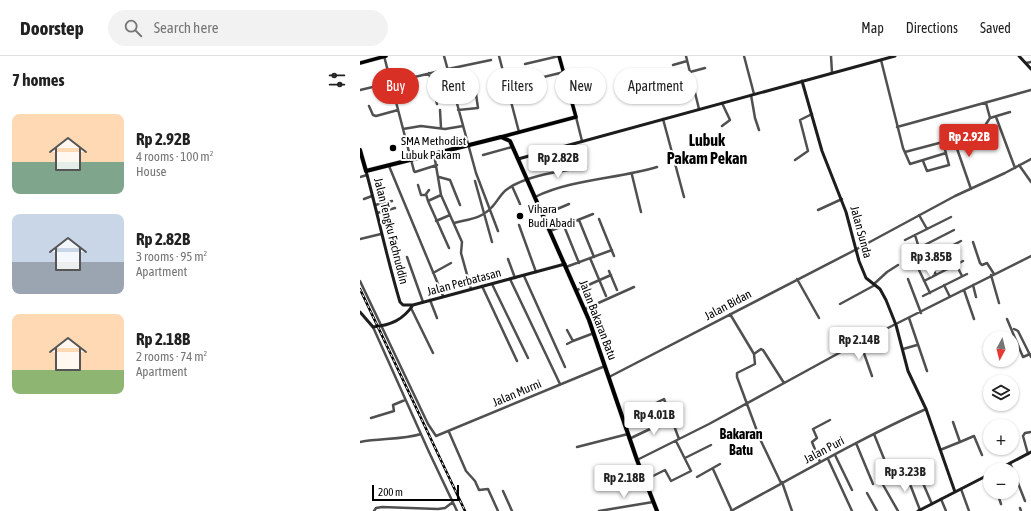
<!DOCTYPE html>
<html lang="en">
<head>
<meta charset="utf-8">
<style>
	:root { --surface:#fff; --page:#f2f2f2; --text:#222; --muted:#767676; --line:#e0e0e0; --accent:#d93025 }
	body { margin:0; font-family:"Asap Condensed",sans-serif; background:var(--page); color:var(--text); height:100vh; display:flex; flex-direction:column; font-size:15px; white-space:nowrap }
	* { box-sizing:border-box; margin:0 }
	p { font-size:13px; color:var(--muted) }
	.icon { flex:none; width:22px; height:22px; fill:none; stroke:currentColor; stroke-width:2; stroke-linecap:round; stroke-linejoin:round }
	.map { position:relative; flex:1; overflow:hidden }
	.drawer { display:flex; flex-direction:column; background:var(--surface); width:360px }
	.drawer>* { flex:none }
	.banner { position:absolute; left:12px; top:12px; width:380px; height:36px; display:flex; gap:8px }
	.needle { width:26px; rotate:187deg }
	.fabs { position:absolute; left:623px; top:275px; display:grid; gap:8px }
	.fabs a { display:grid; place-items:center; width:36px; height:36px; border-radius:50%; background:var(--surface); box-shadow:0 1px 3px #0004; font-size:20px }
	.scale { position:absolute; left:12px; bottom:10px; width:87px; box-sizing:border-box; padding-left:4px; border:2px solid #000; border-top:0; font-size:11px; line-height:14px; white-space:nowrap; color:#000; -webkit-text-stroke:3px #fff; paint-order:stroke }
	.price { position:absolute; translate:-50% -34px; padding:0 9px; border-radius:4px; background:#fff; color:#222; font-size:13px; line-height:26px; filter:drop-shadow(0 1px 2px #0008) }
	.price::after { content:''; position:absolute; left:50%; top:24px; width:12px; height:9px; margin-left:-6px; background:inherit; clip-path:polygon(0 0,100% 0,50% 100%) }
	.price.current { background:var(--accent); color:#fff }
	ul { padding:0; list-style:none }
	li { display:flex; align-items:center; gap:12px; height:100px; padding:0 12px }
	li span { display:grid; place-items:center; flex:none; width:112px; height:80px; border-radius:8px; color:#555 }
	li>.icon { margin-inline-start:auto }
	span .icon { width:48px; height:48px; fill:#fffc; stroke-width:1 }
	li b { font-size:17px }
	h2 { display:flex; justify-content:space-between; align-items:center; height:48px; padding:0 12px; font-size:17px }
	.pill { padding:0 14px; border-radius:18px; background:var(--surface); box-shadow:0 1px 3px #0004; font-size:14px; line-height:36px }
	.pill.current { background:var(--accent); color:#fff }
	header { display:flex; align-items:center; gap:24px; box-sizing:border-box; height:56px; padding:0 20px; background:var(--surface); border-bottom:1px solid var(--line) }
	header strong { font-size:19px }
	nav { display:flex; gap:22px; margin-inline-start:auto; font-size:14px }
	.search { width:280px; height:36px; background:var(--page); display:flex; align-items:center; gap:10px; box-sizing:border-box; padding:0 14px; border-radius:22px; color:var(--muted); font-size:15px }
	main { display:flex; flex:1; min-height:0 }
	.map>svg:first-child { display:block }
</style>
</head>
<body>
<header>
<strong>Doorstep</strong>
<div class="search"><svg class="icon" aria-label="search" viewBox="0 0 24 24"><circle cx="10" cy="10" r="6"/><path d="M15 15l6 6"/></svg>Search here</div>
<nav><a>Map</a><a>Directions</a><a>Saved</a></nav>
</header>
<main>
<section class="drawer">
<h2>7 homes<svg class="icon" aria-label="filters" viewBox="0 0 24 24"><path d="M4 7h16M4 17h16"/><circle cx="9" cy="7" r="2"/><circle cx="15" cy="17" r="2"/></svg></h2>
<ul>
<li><span style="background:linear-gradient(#ffd9b3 60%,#7fa58c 0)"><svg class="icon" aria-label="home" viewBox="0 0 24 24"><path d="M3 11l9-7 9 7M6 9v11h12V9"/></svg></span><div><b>Rp 2.92B</b><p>4 rooms · 100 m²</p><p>House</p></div></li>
<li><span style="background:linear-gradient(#c9d6e8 60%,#9aa5b1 0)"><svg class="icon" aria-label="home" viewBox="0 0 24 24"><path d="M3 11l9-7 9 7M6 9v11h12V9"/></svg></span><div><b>Rp 2.82B</b><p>3 rooms · 95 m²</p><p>Apartment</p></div></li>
<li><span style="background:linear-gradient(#ffd9b3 70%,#8fb573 0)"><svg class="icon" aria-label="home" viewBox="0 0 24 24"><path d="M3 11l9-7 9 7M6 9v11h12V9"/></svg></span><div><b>Rp 2.18B</b><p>2 rooms · 74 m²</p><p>Apartment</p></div></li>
</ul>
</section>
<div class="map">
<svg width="671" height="455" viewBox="0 0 671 455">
	<rect width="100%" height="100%" fill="#fff"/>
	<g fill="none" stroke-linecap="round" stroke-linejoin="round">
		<defs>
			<path id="primary" d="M0 7 26 0
				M141 81 216 61 199 0"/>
			<path id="highway" d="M0 94 6 115 141 81 150 85 229 264 277 404 297 455"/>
		</defs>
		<use href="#primary" stroke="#dbdbdb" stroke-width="4.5"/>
		<use href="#highway" stroke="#dbdbdb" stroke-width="5"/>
		<path stroke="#505050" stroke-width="2.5" d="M24 0 54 115 55 116 77 109
			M84 0 116 117 138 175
			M139 0 159 76
			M326 0 339 53
			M384 0 394 38
			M471 0 472 17
			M521 4 543 92 550 108 586 97
			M666 7 671 6
			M165 8 199 0
			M313 9 327 5
			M330 16 345 12
			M69 17 77 48
			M147 30 204 16
			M0 34 88 13 131 4
			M391 39 395 62 399 74
			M362 47 370 64 362 70
			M626 47 630 62
			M9 50 13 59 16 60 38 54
			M80 54 81 72
			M98 54 118 52 115 31
			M216 61 222 85
			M636 61 655 112
			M303 63 324 141
			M537 71 671 34
			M43 73 61 70 85 73 103 70
			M595 74 594 84 611 133
			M620 80 626 77V68L630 62 650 56
			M545 96 583 86 589 109 567 115 563 105
			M74 98 81 139 102 186 101 197 111 233
			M123 99 152 91
			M435 104 448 95 440 64 452 58
			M659 109 671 126
			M29 110 83 240
			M272 119 281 156
			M0 121 7 119
			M79 121 90 124 100 149
			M115 125 132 186
			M58 129 61 139H66
			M152 130 160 148
			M69 134 66 138 68 145 89 192
			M175 141C212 123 257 123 297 111
			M4 143 12 140
			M68 145 81 139
			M15 149 32 145
			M458 154 482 143
			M17 157 35 152
			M183 159 209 148
			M559 159 567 173
			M239 163 254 200
			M219 164 234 201
			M76 165 90 159
			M94 167C109 163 121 163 132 151 137 146 140 139 146 134 165 119 203 115 226 111
			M159 169 176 216
			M204 170 219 207
			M190 175 233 158
			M555 179 563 205
			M0 183 21 178
			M545 184 591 161
			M613 186 620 207 622 209 627 207 634 218
			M579 196 588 213
			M549 197 594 174
			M47 201 63 246
			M230 202 246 240
			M148 203 155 222
			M570 207 576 219
			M596 208 602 220
			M553 210 601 185
			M206 211 252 194
			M559 214 570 237
			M249 215 257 234
			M73 217 91 207
			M631 219 639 247
			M164 220 205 311
			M150 223 200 328
			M437 223 459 262
			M548 223 561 257
			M0 225 68 368 76 380 245 310
			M564 225 603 205
			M132 228 168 302
			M514 228 527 216 538 209
			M584 229 590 241
			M613 229 616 241
			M122 230 157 305
			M217 234 251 219
			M604 234 614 263
			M563 240 607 218
			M70 244 77 262
			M480 248 515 229
			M51 252 73 297
			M225 253 274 231
			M370 258 394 298 401 293 403 294 424 327
			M549 262 567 315
			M647 263 663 301 670 298
			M13 271 69 396 97 455
			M654 273 658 275 671 301
			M207 274 213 285 234 277
			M500 286 512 320
			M207 288 213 285
			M543 293 557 289
			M394 298 395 308 377 317V321L400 383 421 427
			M249 321 495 194 595 140 645 117 671 103
			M11 362 34 355 33 349 45 344
			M263 363 304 343 319 383
			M266 372 302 356
			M89 376 106 415 115 425 119 434 128 433 138 455
			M514 378 531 420 545 415
			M269 383 311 363
			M0 386C21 382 41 384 61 378
			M600 386 614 380 622 399
			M496 387 513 428
			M217 391 268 378
			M580 394 600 386 593 366
			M668 398 663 380 665 377 671 376
			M475 399 492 434
			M325 402 351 389
			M468 403 492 455
			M277 404 349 368 490 291 671 200
			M541 405 560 454
			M460 406 452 386 457 382 453 373 470 364
			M650 407 665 445
			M353 413 372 455
			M559 418 572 448
			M531 420 522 427 538 455
			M337 421 360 408
			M285 424 305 414 311 425 331 415 316 385
			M422 426 432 455
			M601 433 609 455
			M143 435 152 455
			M637 436 641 448
			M507 437 517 455
			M581 443 586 455
			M660 452 661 455
			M14 455 16 452 22 451 78 453 85 452 93 446
			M239 455 293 446
			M371 455C436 420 499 383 566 353"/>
		<path stroke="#1d1d1d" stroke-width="3" d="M659 0 671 13
			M442 25 462 95 486 156 499 205 506 222 520 233 526 244 536 269 548 315 566 353 595 436
			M158 103 535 0
			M6 115C18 159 27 203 40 246L43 249H53
			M0 256 13 271C31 269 43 264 53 249L205 208
			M637 414 671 396
			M558 455 630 418"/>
		<use href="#primary" stroke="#000" stroke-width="3.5"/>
		<use href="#highway" stroke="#000" stroke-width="4"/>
		<defs>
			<path id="rail" d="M0 233 105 455"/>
		</defs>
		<use href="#rail" stroke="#000" stroke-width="2.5"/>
		<use href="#rail" stroke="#fff" stroke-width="1" stroke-dasharray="3" stroke-linecap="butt"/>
	</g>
	<g fill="#000" stroke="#fff" stroke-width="1.5">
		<circle cx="33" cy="92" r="4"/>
		<circle cx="160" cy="160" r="4"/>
	</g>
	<g text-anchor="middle" stroke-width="4" stroke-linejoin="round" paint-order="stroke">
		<g font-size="12" fill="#000" stroke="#fff" text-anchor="start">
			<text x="41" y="89">SMA Methodist<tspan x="41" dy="14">Lubuk Pakam</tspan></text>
			<text x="168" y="157">Vihara<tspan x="168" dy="14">Budi Abadi</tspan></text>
		</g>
		<g font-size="12" fill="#000" stroke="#fff">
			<text transform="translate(31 175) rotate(76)" y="4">Jalan Tengku Fachruddin</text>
			<text transform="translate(501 176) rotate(75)" y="4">Jalan Sunda</text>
			<text transform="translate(104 226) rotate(-15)" y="4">Jalan Perbatasan</text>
			<text transform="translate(368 249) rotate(-28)" y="4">Jalan Bidan</text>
			<text transform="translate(238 264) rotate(69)" y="4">Jalan Bakaran Batu</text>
			<text transform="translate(157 337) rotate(-23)" y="4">Jalan Murni</text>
			<text transform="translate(464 394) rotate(-28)" y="4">Jalan Puri</text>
		</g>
		<g font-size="14" font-weight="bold" fill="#000" stroke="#fff">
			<text x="381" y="383">Bakaran<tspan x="381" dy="16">Batu</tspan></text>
		</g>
		<g font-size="16" font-weight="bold" fill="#000" stroke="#fff">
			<text x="347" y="90">Lubuk<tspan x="347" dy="18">Pakam Pekan</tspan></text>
		</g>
	</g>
</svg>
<div class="fabs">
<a><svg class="needle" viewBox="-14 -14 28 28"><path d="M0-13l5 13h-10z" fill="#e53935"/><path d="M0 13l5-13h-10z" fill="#767676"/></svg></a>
<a><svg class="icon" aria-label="layers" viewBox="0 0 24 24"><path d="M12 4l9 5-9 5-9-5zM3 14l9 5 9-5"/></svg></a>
<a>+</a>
<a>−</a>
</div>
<div class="scale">200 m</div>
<b class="price current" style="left:609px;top:102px">Rp 2.92B</b>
<b class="price" style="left:198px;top:123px">Rp 2.82B</b>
<b class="price" style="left:571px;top:222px">Rp 3.85B</b>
<b class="price" style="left:499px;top:305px">Rp 2.14B</b>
<b class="price" style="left:294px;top:380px">Rp 4.01B</b>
<b class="price" style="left:545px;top:437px">Rp 3.23B</b>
<b class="price" style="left:264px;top:443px">Rp 2.18B</b>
<div class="banner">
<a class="pill current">Buy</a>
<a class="pill">Rent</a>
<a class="pill">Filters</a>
<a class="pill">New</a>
<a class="pill">Apartment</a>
</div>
</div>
</main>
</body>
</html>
